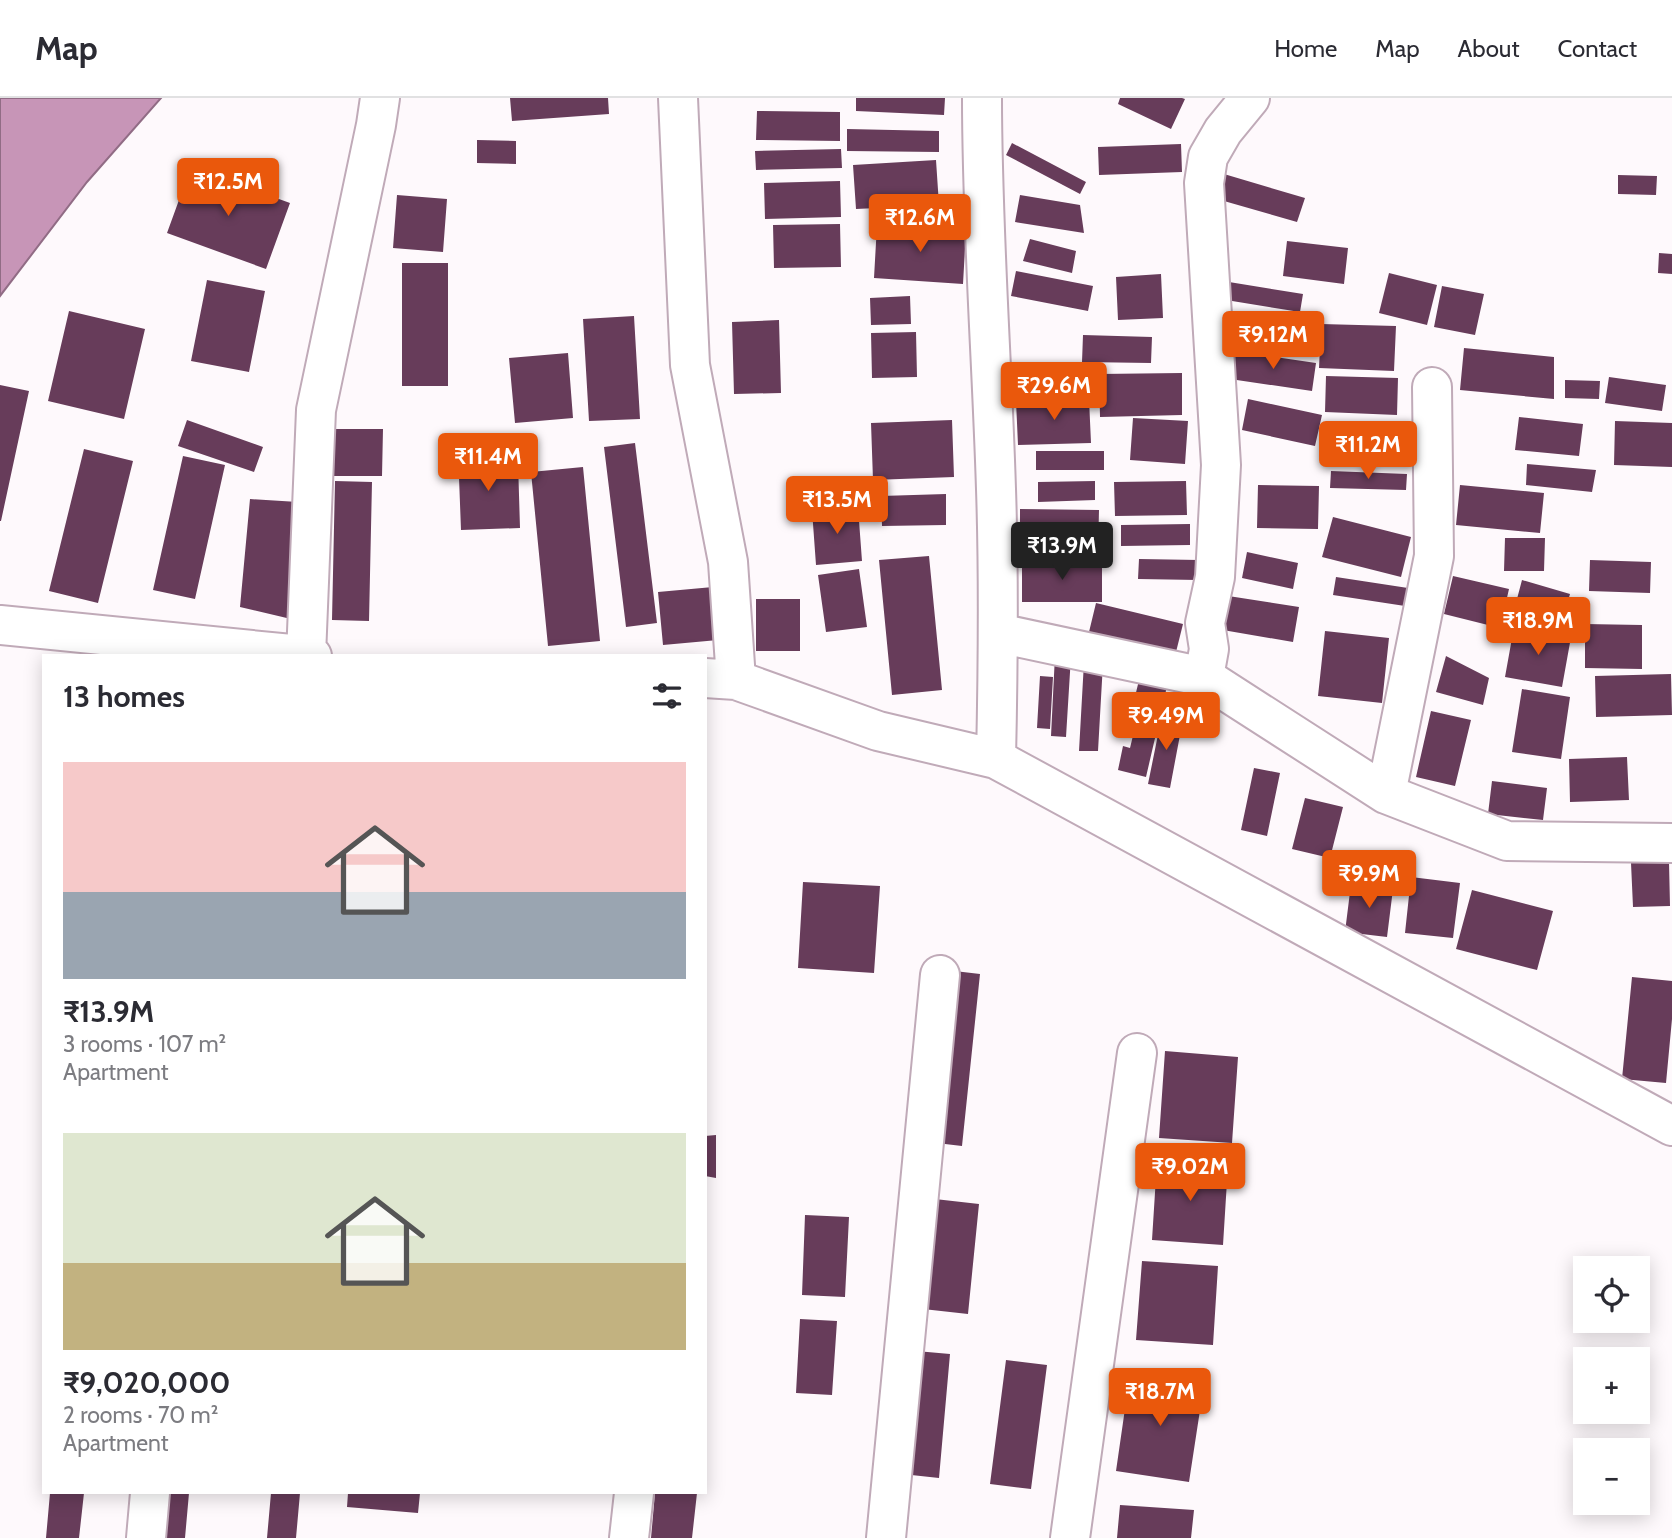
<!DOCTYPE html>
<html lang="en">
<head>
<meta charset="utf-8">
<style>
	:root { --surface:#fff; --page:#f2f2f3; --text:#2b2b33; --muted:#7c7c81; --line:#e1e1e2; --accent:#ea580c }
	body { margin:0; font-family:Cabin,sans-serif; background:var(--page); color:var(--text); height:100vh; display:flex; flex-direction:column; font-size:26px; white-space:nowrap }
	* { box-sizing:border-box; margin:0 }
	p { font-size:23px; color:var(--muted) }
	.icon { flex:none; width:38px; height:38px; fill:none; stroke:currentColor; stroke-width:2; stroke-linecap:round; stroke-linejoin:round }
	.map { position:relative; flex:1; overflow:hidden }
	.side { position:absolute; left:42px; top:556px; width:665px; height:840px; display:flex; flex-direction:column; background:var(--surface); border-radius:0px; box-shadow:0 4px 18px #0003 }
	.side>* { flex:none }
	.controls { position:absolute; left:1573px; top:1158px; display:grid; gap:14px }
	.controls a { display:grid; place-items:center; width:77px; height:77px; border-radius:0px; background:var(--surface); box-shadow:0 4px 18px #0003; font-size:35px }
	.price { position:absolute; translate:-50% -60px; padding:0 16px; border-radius:7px; background:var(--accent); color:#fff; font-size:23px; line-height:46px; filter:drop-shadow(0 2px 4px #0008) }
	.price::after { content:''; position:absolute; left:50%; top:42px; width:21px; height:16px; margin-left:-10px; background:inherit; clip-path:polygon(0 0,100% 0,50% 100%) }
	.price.selected { background:#222; color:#fff }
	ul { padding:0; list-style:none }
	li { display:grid; align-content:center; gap:14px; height:371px; padding:0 21px }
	li span { display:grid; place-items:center; height:217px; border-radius:0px; color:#555 }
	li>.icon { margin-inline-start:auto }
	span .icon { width:126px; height:126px; fill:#fffc; stroke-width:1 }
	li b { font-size:30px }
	h2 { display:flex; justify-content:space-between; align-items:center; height:84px; padding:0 21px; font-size:30px }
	header { display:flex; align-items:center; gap:42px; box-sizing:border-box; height:98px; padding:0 35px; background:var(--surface); border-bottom:2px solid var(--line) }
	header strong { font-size:33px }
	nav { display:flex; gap:38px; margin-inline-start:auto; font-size:24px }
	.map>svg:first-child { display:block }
</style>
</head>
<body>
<header>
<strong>Map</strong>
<nav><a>Home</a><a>Map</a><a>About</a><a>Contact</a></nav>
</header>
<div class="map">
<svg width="1672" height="1440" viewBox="0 0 1672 1440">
	<rect width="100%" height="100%" fill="#fef9fc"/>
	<path fill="#c795b7" stroke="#916c85" stroke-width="2" d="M0 0H161L87 84 0 198Z"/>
	<path fill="#673c5a" d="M510 0H608L609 16 512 23Z
		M856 0H945L944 17 856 13Z
		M1120 0H1182L1185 1 1171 31 1118 6Z
		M757 13 840 14V43L756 42Z
		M847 31 939 33V54L847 53Z
		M477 42 516 43V66L477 65Z
		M1012 45 1086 84 1080 96 1006 57Z
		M1181 46 1182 74 1099 77 1098 49Z
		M841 51 842 70 756 72 755 53Z
		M936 62 939 107 856 111 853 67Z
		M191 69 290 105 266 171 167 135Z
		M1224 76 1305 100 1297 124 1217 101Z
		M1618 77 1657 78 1656 97 1618 96Z
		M840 83 841 119 765 121 764 85Z
		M397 97 447 101 443 154 393 150Z
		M1020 97 1080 107 1084 135 1015 124Z
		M840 126 841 169 774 170 773 127Z
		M877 127 966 133 963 186 874 180Z
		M1030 141 1076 153 1072 175 1023 163Z
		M1287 143 1348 150 1344 186 1283 178Z
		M1659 155 1672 156V176L1658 175Z
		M402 165H448V288H402Z
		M1016 173 1093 188 1088 213 1011 198Z
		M1389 175 1437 187 1427 227 1379 215Z
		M1161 176 1163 220 1118 222 1116 179Z
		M207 182 265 193 249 274 191 263Z
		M1229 184 1303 196 1300 214 1226 202Z
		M1442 188 1484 196 1475 237 1434 229Z
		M910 198 911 226 871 227 870 200Z
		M69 213 145 231 124 321 48 303Z
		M634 218 640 321 589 323 583 221Z
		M1230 218 1303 232 1298 255 1225 240Z
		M779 222 781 295 734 296 732 224Z
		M1321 226 1396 228 1394 273 1319 270Z
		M916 234 917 279 872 280 871 235Z
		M1083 237 1152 239 1151 265 1082 264Z
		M1464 250 1554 259V301L1460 292Z
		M1235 253 1316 265 1312 293 1230 281Z
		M568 255 573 320 515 325 509 260Z
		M1084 267 1086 299 1017 301 1016 269Z
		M1182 275V317L1100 319 1099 276Z
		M1326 278 1398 280 1397 317 1325 314Z
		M1609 279 1666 287 1662 313 1605 305Z
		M1565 282 1600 283 1599 301 1565 300Z
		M0 287 29 293 1 423H0Z
		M1089 301 1091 345 1018 347 1016 303Z
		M1248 301 1322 317 1315 348 1242 332Z
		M1519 319 1583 326 1579 358 1515 352Z
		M1133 320 1188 323 1185 366 1130 362Z
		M187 322 263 349 254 374 178 348Z
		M952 322 954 379 873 382 871 325Z
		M1615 323 1672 325V369L1614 367Z
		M326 331H383L382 378H325Z
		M1328 341 1403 342V366L1327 365Z
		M635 345 657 525 626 529 604 349Z
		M84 351 133 363 98 505 49 493Z
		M479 352V365L518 364 520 430 461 432 458 353Z
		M1036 353H1104V372H1036Z
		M183 358 225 367 195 501 153 492Z
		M1527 366 1596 372 1592 394 1526 387Z
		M583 369 600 543 548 548 531 374Z
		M1331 373 1407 376 1406 392 1330 390Z
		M335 383 372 384 369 523 332 522Z
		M1095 383V402L1038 404V384Z
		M1186 383 1187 417 1115 418 1114 384Z
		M1258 387 1319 388 1318 431 1257 430Z
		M1460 387 1544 395 1540 435 1456 427Z
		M946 396V427L882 428 881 398Z
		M250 401 298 404 291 521 240 509Z
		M858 409 862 463 816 467 812 412Z
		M1020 411 1099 412 1098 453 1020 452Z
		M1333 419 1411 439 1401 479 1322 459Z
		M1190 426V447L1121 448V427Z
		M1505 440H1545L1544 473H1504Z
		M1247 454 1298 465 1293 491 1242 480Z
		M929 458 942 592 892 597 879 462Z
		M1139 461 1199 462 1198 482 1138 481Z
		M1590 462 1651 464 1650 495 1589 493Z
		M1102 463V504H1022V464Z
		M859 471 867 529 826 534 818 477Z
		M1453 478 1509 491 1500 530 1444 516Z
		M1336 479 1408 490 1405 508 1333 497Z
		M1522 482 1570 496 1560 530 1513 516Z
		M713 489 718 542 663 547 658 494Z
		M1222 497 1299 509 1293 544 1217 531Z
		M756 501H800V553H756Z
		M1096 505 1183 526 1176 554 1089 534Z
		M1585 526 1642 527V571L1585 570Z
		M1514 529 1571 539 1562 589 1505 579Z
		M1325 533 1389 540 1382 605 1318 598Z
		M1055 557 1071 558 1066 639 1051 638Z
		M1446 558 1489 580 1483 607 1436 594Z
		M1084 564 1103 565 1098 653H1079Z
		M1671 576 1672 617 1596 619 1595 578Z
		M1040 578 1053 579 1050 631 1037 630Z
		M1140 578 1168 584 1146 679 1118 672 1123 648 1130 650 1139 613 1132 611Z
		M1522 591 1570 599 1561 661 1512 654Z
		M1431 613 1471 622 1455 688 1416 679Z
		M1162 617 1183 621 1170 690 1148 686Z
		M1627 659 1629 702 1570 704 1569 661Z
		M1254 670 1280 675 1267 738 1241 732Z
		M1492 683 1547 690 1543 722 1488 716Z
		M1305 700 1343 709 1330 760 1292 751Z
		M1669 764 1670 808 1633 809 1631 765Z
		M1411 779 1460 785 1453 840 1405 835Z
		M803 784 880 788 874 875 798 870Z
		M1351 786 1393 791 1387 839 1345 834Z
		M1472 792 1553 813 1537 872 1456 851Z
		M946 872 980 876 962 1048 928 1044Z
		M1632 879 1672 883V921L1666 985 1622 981Z
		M1165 953 1238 959 1232 1045 1159 1040Z
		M716 1037V1080L705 1078V1038Z
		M1157 1063 1228 1067 1223 1147 1152 1142Z
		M926 1100 979 1106 968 1216 914 1210Z
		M805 1117 849 1119 845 1199 802 1197Z
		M1142 1163 1218 1168 1213 1247 1136 1242Z
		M800 1221 837 1223 832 1297 796 1295Z
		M905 1252 950 1256 939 1380 893 1375Z
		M1006 1262 1047 1267 1031 1391 990 1386Z
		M1130 1276 1204 1286 1189 1384 1116 1373Z
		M50 1395H84L79 1440H46Z
		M161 1395H189L185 1440H157Z
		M271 1395H300L296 1440H267Z
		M348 1395H420L418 1415 347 1409Z
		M655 1395H697L692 1440H651Z
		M1120 1407 1194 1412 1191 1440H1117Z"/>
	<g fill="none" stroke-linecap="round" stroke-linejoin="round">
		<defs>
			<path id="minor" d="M678 0 690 267 728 464 736 582
				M982 0C982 131 992 261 996 391 999 481 998 571 996 661
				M0 527 312 558
				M998 535 1204 579 1386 696 1507 743 1672 745
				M306 558 316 312 376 27 380 0
				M1204 579 1209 551 1205 525 1215 479 1221 367 1204 85 1208 59 1223 33 1250 0
				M705 580 736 582 878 633 996 661 1672 1028
				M1386 696 1434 458 1432 289
				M146 1440 150 1395
				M629 1440 634 1395
				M886 1440 940 877
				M1070 1440 1137 955"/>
		</defs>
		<use href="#minor" stroke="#c0aab8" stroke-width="42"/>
		<use href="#minor" stroke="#fff" stroke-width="38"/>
	</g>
</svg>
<div class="controls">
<a><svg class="icon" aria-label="locate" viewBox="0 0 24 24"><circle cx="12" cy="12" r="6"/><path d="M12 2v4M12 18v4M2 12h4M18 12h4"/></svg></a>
<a>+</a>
<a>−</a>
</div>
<b class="price" style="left:228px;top:120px">₹12.5M</b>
<b class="price" style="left:920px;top:156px">₹12.6M</b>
<b class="price" style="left:1273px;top:273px">₹9.12M</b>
<b class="price" style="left:1054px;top:324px">₹29.6M</b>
<b class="price" style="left:1368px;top:383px">₹11.2M</b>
<b class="price" style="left:488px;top:395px">₹11.4M</b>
<b class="price" style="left:837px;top:438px">₹13.5M</b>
<b class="price selected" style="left:1062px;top:484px">₹13.9M</b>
<b class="price" style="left:1538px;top:559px">₹18.9M</b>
<b class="price" style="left:1166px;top:654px">₹9.49M</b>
<b class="price" style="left:1369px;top:812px">₹9.9M</b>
<b class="price" style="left:1190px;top:1105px">₹9.02M</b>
<b class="price" style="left:1160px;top:1330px">₹18.7M</b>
<section class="side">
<h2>13 homes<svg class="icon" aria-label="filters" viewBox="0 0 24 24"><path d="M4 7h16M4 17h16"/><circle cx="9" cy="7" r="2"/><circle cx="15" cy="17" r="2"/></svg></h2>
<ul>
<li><span style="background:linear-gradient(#f6c9c9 60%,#9aa5b1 0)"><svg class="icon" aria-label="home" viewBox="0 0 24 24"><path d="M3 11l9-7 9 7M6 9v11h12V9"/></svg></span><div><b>₹13.9M</b><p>3 rooms · 107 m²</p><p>Apartment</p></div></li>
<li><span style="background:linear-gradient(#dfe7d0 60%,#c2b280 0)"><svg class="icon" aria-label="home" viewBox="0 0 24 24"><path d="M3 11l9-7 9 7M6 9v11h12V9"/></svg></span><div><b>₹9,020,000</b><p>2 rooms · 70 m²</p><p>Apartment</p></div></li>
</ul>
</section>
</div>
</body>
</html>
